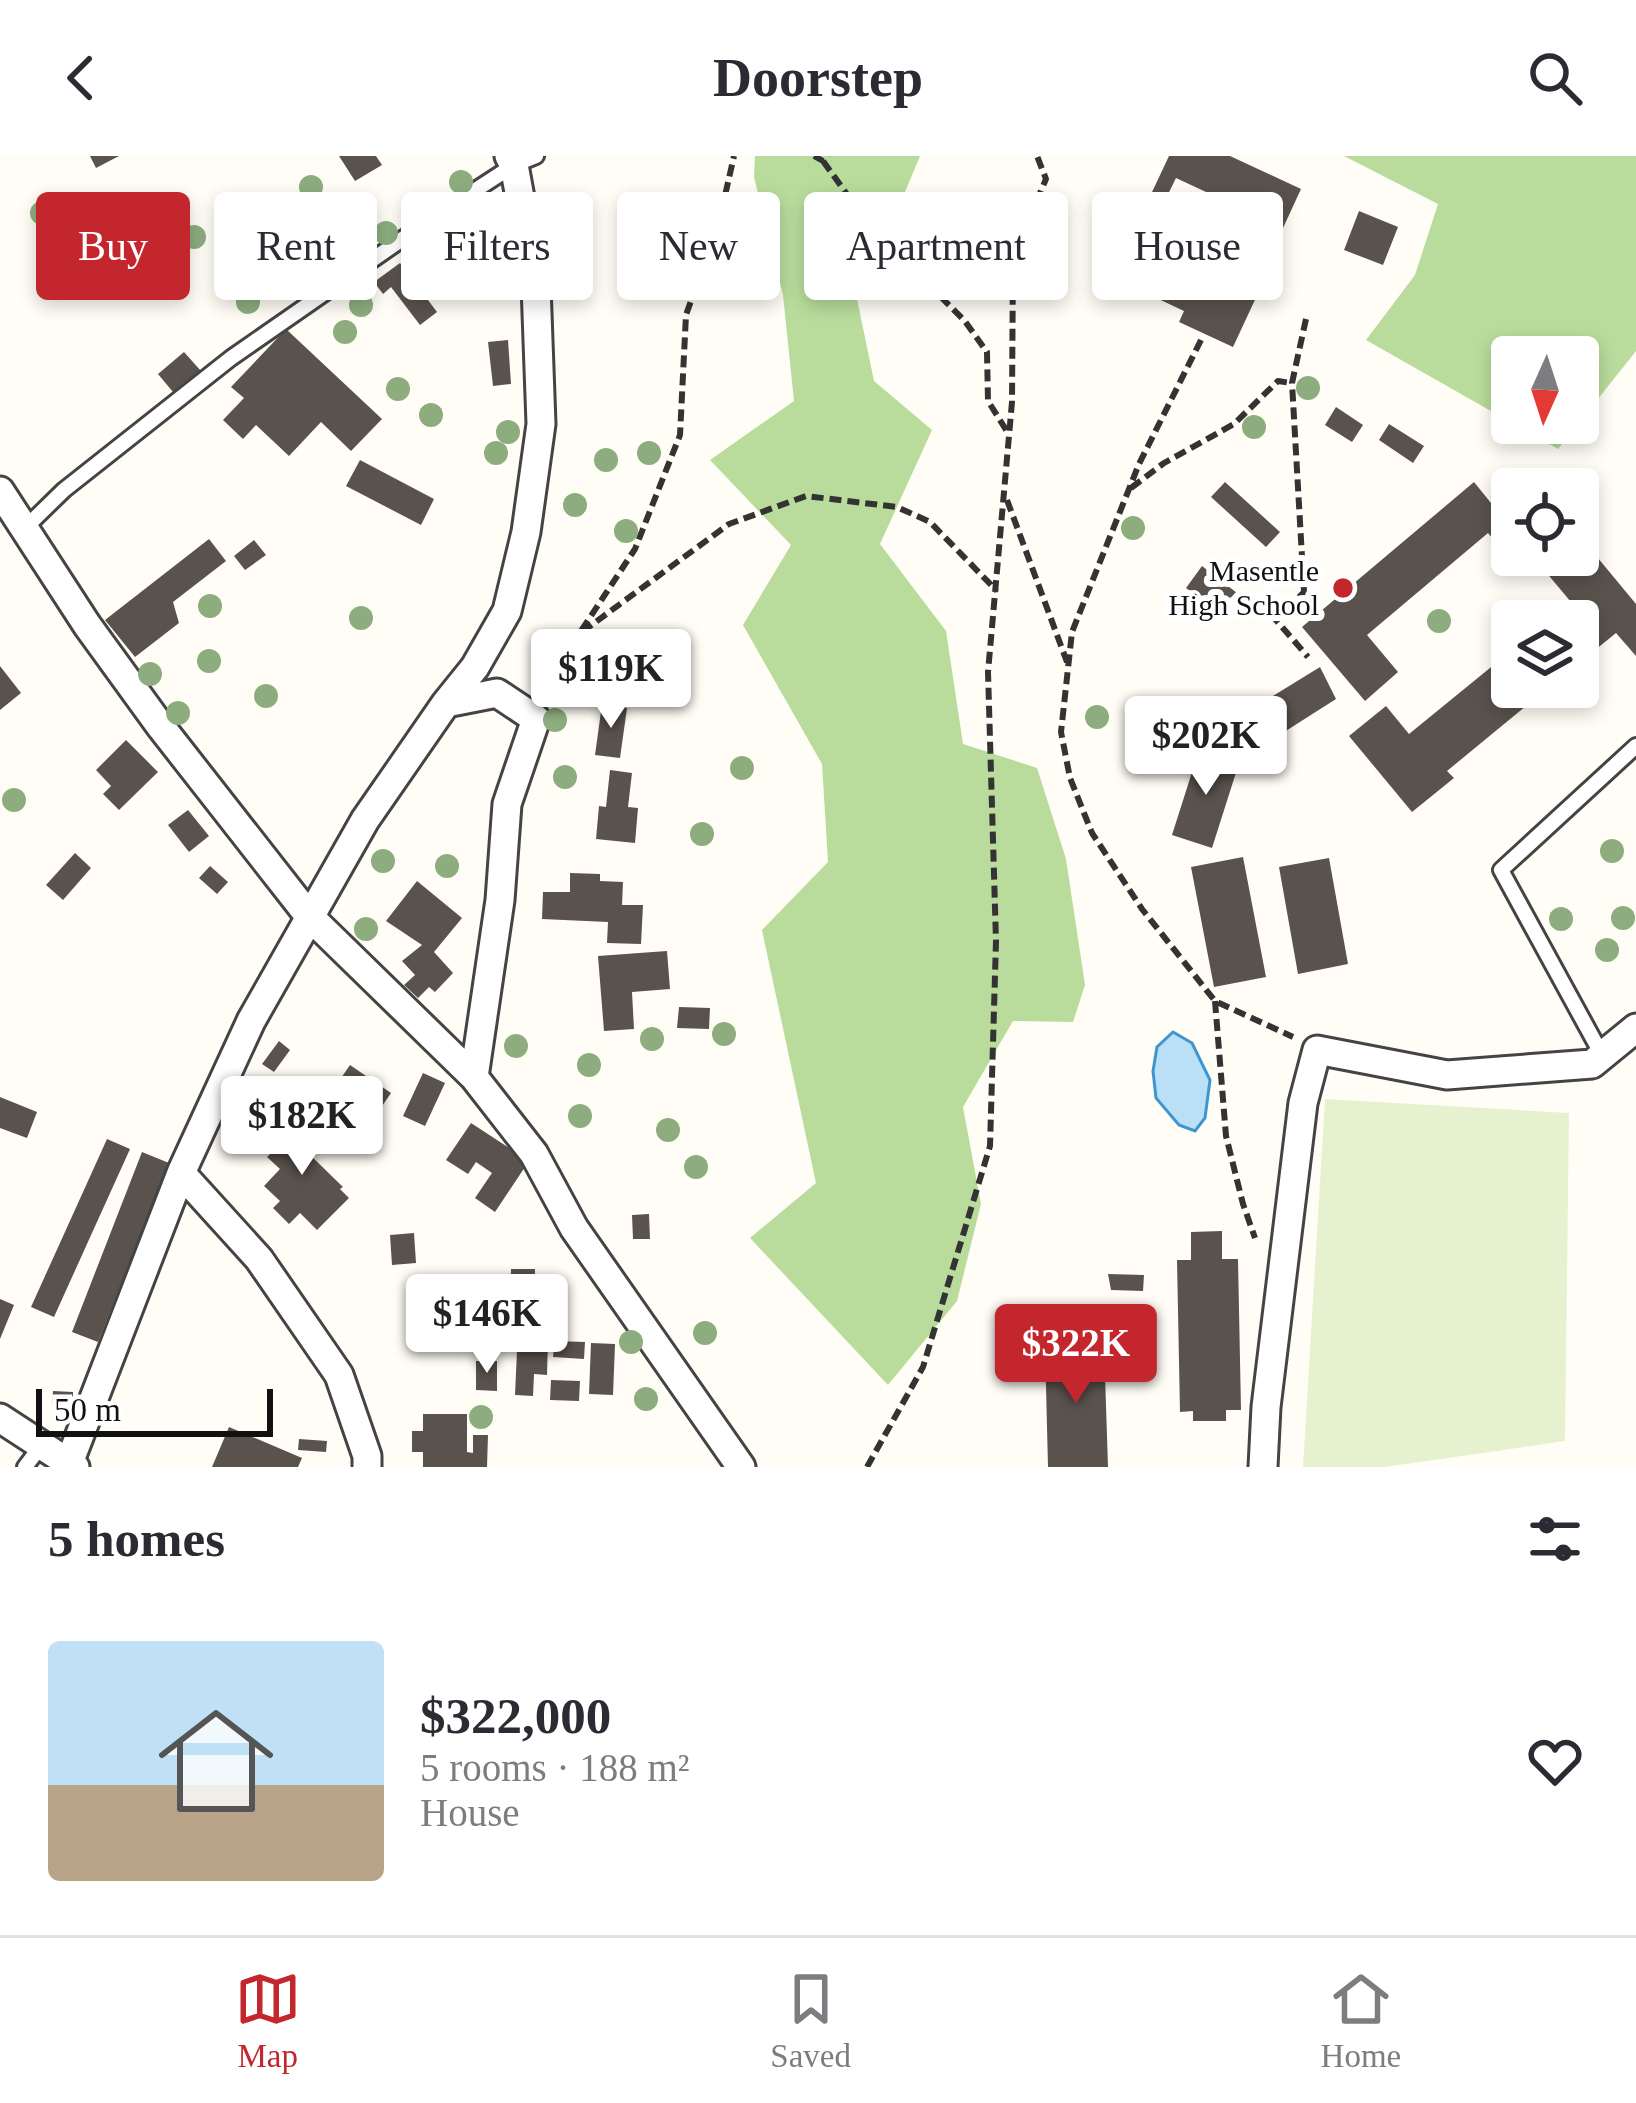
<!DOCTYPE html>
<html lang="en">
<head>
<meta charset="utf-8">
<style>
	:root { --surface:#fff; --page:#f2f2f3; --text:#2b2b33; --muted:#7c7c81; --line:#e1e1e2; --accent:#c4262e }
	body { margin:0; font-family:"Times New Roman",serif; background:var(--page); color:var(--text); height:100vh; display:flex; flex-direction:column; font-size:45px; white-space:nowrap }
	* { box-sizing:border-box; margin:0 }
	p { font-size:39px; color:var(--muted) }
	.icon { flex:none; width:66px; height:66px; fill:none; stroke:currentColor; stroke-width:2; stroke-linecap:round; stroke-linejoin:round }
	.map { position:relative; height:1311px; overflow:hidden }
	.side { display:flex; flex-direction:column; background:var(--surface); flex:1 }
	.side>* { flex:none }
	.top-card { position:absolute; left:36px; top:36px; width:1566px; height:108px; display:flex; gap:24px }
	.needle { width:78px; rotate:183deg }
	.fabs { position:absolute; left:1491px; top:180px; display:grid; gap:24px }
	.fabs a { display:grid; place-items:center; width:108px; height:108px; border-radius:12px; background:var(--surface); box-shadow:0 6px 18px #0003; font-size:60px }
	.scale { position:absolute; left:36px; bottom:30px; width:237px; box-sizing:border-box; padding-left:12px; border:6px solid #111; border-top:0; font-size:33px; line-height:42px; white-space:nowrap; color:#111; -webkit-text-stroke:9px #fff; paint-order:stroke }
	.price { position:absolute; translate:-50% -102px; padding:0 27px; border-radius:12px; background:#fff; color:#222; font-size:39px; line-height:78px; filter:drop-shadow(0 3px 6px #0008) }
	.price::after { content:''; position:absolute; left:50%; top:72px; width:36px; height:27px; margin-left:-18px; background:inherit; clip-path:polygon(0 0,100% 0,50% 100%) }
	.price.current { background:var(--accent); color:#fff }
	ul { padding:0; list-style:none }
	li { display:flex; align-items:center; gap:36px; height:300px; padding:0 48px }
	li+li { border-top:3px solid var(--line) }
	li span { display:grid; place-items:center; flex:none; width:336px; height:240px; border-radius:12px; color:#555 }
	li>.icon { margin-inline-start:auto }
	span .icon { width:144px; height:144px; fill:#fffc; stroke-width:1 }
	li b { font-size:51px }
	h2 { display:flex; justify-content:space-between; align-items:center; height:144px; padding:0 48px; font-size:51px }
	.chip { padding:0 42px; border-radius:12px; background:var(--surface); box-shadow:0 6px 18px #0003; font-size:42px; line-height:108px }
	.chip.current { background:var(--accent); color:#fff }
	header { display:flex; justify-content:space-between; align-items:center; height:156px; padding:0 48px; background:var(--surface); font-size:54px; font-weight:700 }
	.tab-bar { display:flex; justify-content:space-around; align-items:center; height:168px; border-top:3px solid var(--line); background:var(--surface); font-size:33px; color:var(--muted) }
	.tab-bar a { display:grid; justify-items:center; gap:6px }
	.tab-bar .current { color:var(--accent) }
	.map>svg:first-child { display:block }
</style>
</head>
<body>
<header><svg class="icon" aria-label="back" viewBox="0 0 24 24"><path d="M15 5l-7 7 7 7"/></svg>Doorstep<svg class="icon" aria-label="search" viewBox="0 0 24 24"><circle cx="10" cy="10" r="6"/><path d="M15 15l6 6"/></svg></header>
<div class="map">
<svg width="1636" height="1311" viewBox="0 0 1636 1311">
	<rect width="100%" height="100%" fill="#fffdf5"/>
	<path fill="#b9dc9c" d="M755 0H920L877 103 839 56 874 225 932 274 880 388 946 475 963 588 1037 612 1066 703 1085 829 1073 866 1013 865 963 951 981 1048 957 1145 888 1229 750 1082 816 1027 762 774 828 706 822 608 743 469 791 389 710 304 794 245 783 139 754 21Z
		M1344 0H1636V195L1558 293 1513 267H1578V201H1512V267L1366 184 1415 119 1438 48Z"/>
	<path fill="#e6f2cf" d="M1325 943 1569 957 1565 1285 1385 1311H1303Z"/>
	<path fill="#b9e0f7" stroke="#3f96cf" stroke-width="3" d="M1173 876 1192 887 1210 924 1205 962 1195 975 1179 969 1156 942 1153 915 1157 891Z"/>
	<path fill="#5a524d" d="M90 0H119L96 12Z
		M339 0H376L382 9 355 25Z
		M1169 0H1230L1301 33 1283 72 1176 22 1145 85 1223 122 1233 102 1267 118 1233 191 1179 166 1184 155 1112 121Z
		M1359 55 1398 71 1383 109 1344 94Z
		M400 107 437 156 420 169 391 131 383 138 374 126Z
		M286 173 382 263 351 295 321 266 289 300 256 269 243 283 223 264 244 242 231 231Z
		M508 184 511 228 493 230 488 186Z
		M184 196 201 215 173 236 158 218Z
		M1336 251 1363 269 1352 286 1325 269Z
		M1389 268 1424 290 1413 307 1379 284Z
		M360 304 434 343 421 369 346 330Z
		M1225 326 1280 376 1266 391 1211 341Z
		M1474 326 1491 347 1510 332 1512 334V399H1545L1522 418 1488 377 1367 479 1398 516 1365 545 1302 471Z
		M209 383 226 405 173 446 179 467 135 501 105 464Z
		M254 384 266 399 245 414 234 400Z
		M1583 384 1636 448V500L1616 477 1578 508V465H1548L1571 446 1545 415 1564 399H1578V388Z
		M1202 410 1237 437 1214 453 1186 432Z
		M1512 494V531H1549L1447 615 1454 622 1412 656 1349 580 1386 550 1409 578Z
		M0 510 21 537 0 554Z
		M613 510 625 511 624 523 633 524 632 535 610 532Z
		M1320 511 1336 543 1240 604 1211 578Z
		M602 548 627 552 620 602 595 599Z
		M126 584 158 616 119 654 103 638 111 630 96 614Z
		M1200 591 1240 604 1212 692 1172 679Z
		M610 614 632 617 628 651 638 652 635 687 596 683 599 650 606 651Z
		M188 654 209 680 189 696 168 669Z
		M75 697 91 712 63 744 46 729Z
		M1243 701 1266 821 1214 831 1191 711Z
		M1329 702 1348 808 1298 818 1279 711Z
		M210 710 228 726 217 738 199 722Z
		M570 717 600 718V725L623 726 622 749H643L641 788 607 787 608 766 542 763 543 736H570Z
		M417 725 462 762 434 796 453 817 435 836 429 831 418 842 404 829 415 819 402 805 422 789 386 765Z
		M667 795 670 833 632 836 634 873 604 875 598 800Z
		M679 851 710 852 709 873 677 872Z
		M279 885 290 894 274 916 262 908Z
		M350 909 391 937 367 972 326 944Z
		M423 917 445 927 425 970 403 960Z
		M0 941 37 956 27 982 0 972Z
		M239 947 262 964 251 979 228 962Z
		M289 958 317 984 306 995 343 1031 340 1033 349 1042 317 1074 300 1057 289 1068 273 1052 280 1045 264 1030 280 1013 267 1001 281 987 271 976Z
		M471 967 529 1005 495 1056 475 1042 492 1017 476 1006 468 1018 446 1004Z
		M107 983 130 993 54 1161 31 1151Z
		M142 996 169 1007 98 1186 72 1176Z
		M649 1058 650 1083H633L632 1059Z
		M1222 1075V1103H1238L1241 1254H1226V1265H1193V1255L1180 1256 1177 1104H1191V1076Z
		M414 1077 416 1107 392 1109 390 1079Z
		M511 1113H535L534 1171H510Z
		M1108 1118 1144 1119 1143 1135 1111 1134Z
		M0 1143 14 1149 0 1183Z
		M497 1183 548 1185 547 1219 534 1218 533 1240 515 1239 517 1195 496 1194Z
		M555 1185 585 1186 584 1203 553 1201Z
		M591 1187 615 1188 613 1239 589 1238Z
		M1104 1188 1108 1311H1048L1045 1190Z
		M476 1205H497V1235L476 1234Z
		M551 1224 580 1225 579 1245 550 1244Z
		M53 1235 73 1236V1250L52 1249Z
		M423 1258H467V1296L473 1297V1279H488L487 1311H423V1296H412V1275H423Z
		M229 1271 302 1302 298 1311H212Z
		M299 1283 327 1285 326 1296 298 1294Z"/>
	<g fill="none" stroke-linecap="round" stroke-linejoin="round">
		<defs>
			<path id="service" d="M24 373 64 334 231 202 434 61 514 9 536 0
				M1602 899 1501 714 1636 590
				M25 1311 41 1290"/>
			<path id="minor" d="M0 335 87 469 161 571 309 760 474 921 534 998 574 1072 741 1311
				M446 547 497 537 536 563 507 648 500 744 474 921
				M181 1017 259 1103 339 1219 367 1300V1311
				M0 1262 75 1311
				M69 1307 181 1017 251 865 365 664 446 547 475 511 507 455 526 376 541 268 536 129 514 9 509 0
				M1263 1311 1266 1251 1303 947 1317 894 1447 919 1592 908 1636 872"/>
		</defs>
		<use href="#service" stroke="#444" stroke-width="20"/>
		<use href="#minor" stroke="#444" stroke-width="33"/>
		<path stroke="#333" stroke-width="6" stroke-dasharray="12 6" stroke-linecap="butt" d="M814 0 823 5 829 0
			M823 5 869 69 964 164 987 196 988 245 1008 277
			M1306 163 1292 227 1304 436 1276 464 1308 501
			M1201 184 1139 308 1072 476 1061 576 1070 622 1092 677 1142 753 1215 845 1293 881
			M1131 332 1164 307 1234 268 1278 225 1291 227
			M1007 344 1067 506
			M582 476 729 368 806 340 897 351 930 366 997 435
			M549 539 579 478 635 393 680 279 686 159 719 66 734 0
			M1215 845 1226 980 1243 1048 1255 1082
			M867 1311 923 1211 990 990 996 785 988 516 1012 246 1013 100 1046 23 1037 0"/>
		<use href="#service" stroke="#fff" stroke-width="14"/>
		<use href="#minor" stroke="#fff" stroke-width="27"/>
	</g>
	<g fill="#8dad7f">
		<circle cx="461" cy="26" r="12"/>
		<circle cx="311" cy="31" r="12"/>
		<circle cx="282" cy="49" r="12"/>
		<circle cx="42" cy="57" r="12"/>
		<circle cx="386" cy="77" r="12"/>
		<circle cx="194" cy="81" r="12"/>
		<circle cx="739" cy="99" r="12"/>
		<circle cx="465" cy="110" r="12"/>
		<circle cx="172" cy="113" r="12"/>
		<circle cx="248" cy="146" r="12"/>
		<circle cx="361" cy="149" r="12"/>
		<circle cx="345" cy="176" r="12"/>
		<circle cx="1308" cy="232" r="12"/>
		<circle cx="398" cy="233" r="12"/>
		<circle cx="431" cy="259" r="12"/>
		<circle cx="1254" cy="271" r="12"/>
		<circle cx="508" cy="276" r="12"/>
		<circle cx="496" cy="297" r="12"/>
		<circle cx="649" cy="297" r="12"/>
		<circle cx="606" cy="304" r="12"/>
		<circle cx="575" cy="349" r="12"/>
		<circle cx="1133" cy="372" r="12"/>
		<circle cx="626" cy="375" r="12"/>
		<circle cx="210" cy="450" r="12"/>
		<circle cx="361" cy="462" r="12"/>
		<circle cx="1439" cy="465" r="12"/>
		<circle cx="209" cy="505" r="12"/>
		<circle cx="150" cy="518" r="12"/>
		<circle cx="266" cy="540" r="12"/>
		<circle cx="178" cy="557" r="12"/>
		<circle cx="1097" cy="561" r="12"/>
		<circle cx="555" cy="564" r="12"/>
		<circle cx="742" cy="612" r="12"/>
		<circle cx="565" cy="621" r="12"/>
		<circle cx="14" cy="644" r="12"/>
		<circle cx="702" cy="678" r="12"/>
		<circle cx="1612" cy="695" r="12"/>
		<circle cx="383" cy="705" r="12"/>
		<circle cx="447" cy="710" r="12"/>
		<circle cx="1623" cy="762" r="12"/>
		<circle cx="1561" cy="763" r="12"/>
		<circle cx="366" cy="773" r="12"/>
		<circle cx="1607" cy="794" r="12"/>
		<circle cx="724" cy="878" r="12"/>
		<circle cx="652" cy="883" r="12"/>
		<circle cx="516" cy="890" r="12"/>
		<circle cx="589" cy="909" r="12"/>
		<circle cx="580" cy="960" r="12"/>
		<circle cx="668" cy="974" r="12"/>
		<circle cx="696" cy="1011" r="12"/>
		<circle cx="422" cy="1134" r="12"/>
		<circle cx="705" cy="1177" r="12"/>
		<circle cx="631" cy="1186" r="12"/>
		<circle cx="646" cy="1243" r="12"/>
		<circle cx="481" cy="1261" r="12"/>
	</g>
	<circle fill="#c4262e" stroke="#fff" stroke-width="4.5" cx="1343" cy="432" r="12"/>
	<g text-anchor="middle" stroke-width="12" stroke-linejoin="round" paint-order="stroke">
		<g font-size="30" fill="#111" stroke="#fff" text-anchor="end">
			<text x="1319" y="425">Masentle<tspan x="1319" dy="34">High School</tspan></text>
		</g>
	</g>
</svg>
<div class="fabs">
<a><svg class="needle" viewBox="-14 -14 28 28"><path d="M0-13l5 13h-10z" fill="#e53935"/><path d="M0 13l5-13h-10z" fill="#7c7c81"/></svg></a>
<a><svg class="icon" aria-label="locate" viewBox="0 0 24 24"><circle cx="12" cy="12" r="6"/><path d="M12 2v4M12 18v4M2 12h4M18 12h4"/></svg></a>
<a><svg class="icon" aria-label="layers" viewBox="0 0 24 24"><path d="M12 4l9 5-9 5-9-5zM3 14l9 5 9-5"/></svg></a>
</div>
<div class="scale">50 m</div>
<b class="price" style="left:611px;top:575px">$119K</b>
<b class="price" style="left:1206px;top:642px">$202K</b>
<b class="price" style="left:302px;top:1022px">$182K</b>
<b class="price" style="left:487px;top:1220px">$146K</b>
<b class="price current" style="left:1076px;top:1250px">$322K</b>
<div class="top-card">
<a class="chip current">Buy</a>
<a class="chip">Rent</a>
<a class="chip">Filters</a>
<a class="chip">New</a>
<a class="chip">Apartment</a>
<a class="chip">House</a>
</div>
</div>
<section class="side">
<h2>5 homes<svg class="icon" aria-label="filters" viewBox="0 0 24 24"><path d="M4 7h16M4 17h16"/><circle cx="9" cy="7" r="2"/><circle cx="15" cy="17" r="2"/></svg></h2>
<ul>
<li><span style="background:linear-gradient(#bfe0f5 60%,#b9a48a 0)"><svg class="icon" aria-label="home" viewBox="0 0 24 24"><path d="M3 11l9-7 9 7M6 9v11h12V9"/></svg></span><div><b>$322,000</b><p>5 rooms · 188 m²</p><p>House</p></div><svg class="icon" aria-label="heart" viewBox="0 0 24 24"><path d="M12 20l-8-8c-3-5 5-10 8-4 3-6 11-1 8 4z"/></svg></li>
</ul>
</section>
<nav class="tab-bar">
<a class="current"><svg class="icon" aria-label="map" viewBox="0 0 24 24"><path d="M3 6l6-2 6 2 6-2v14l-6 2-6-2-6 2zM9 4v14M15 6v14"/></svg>Map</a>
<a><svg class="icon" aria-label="saved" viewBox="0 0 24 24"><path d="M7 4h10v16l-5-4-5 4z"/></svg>Saved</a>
<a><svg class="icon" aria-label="home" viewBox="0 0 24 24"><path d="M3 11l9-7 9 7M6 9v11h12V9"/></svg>Home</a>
</nav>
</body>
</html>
